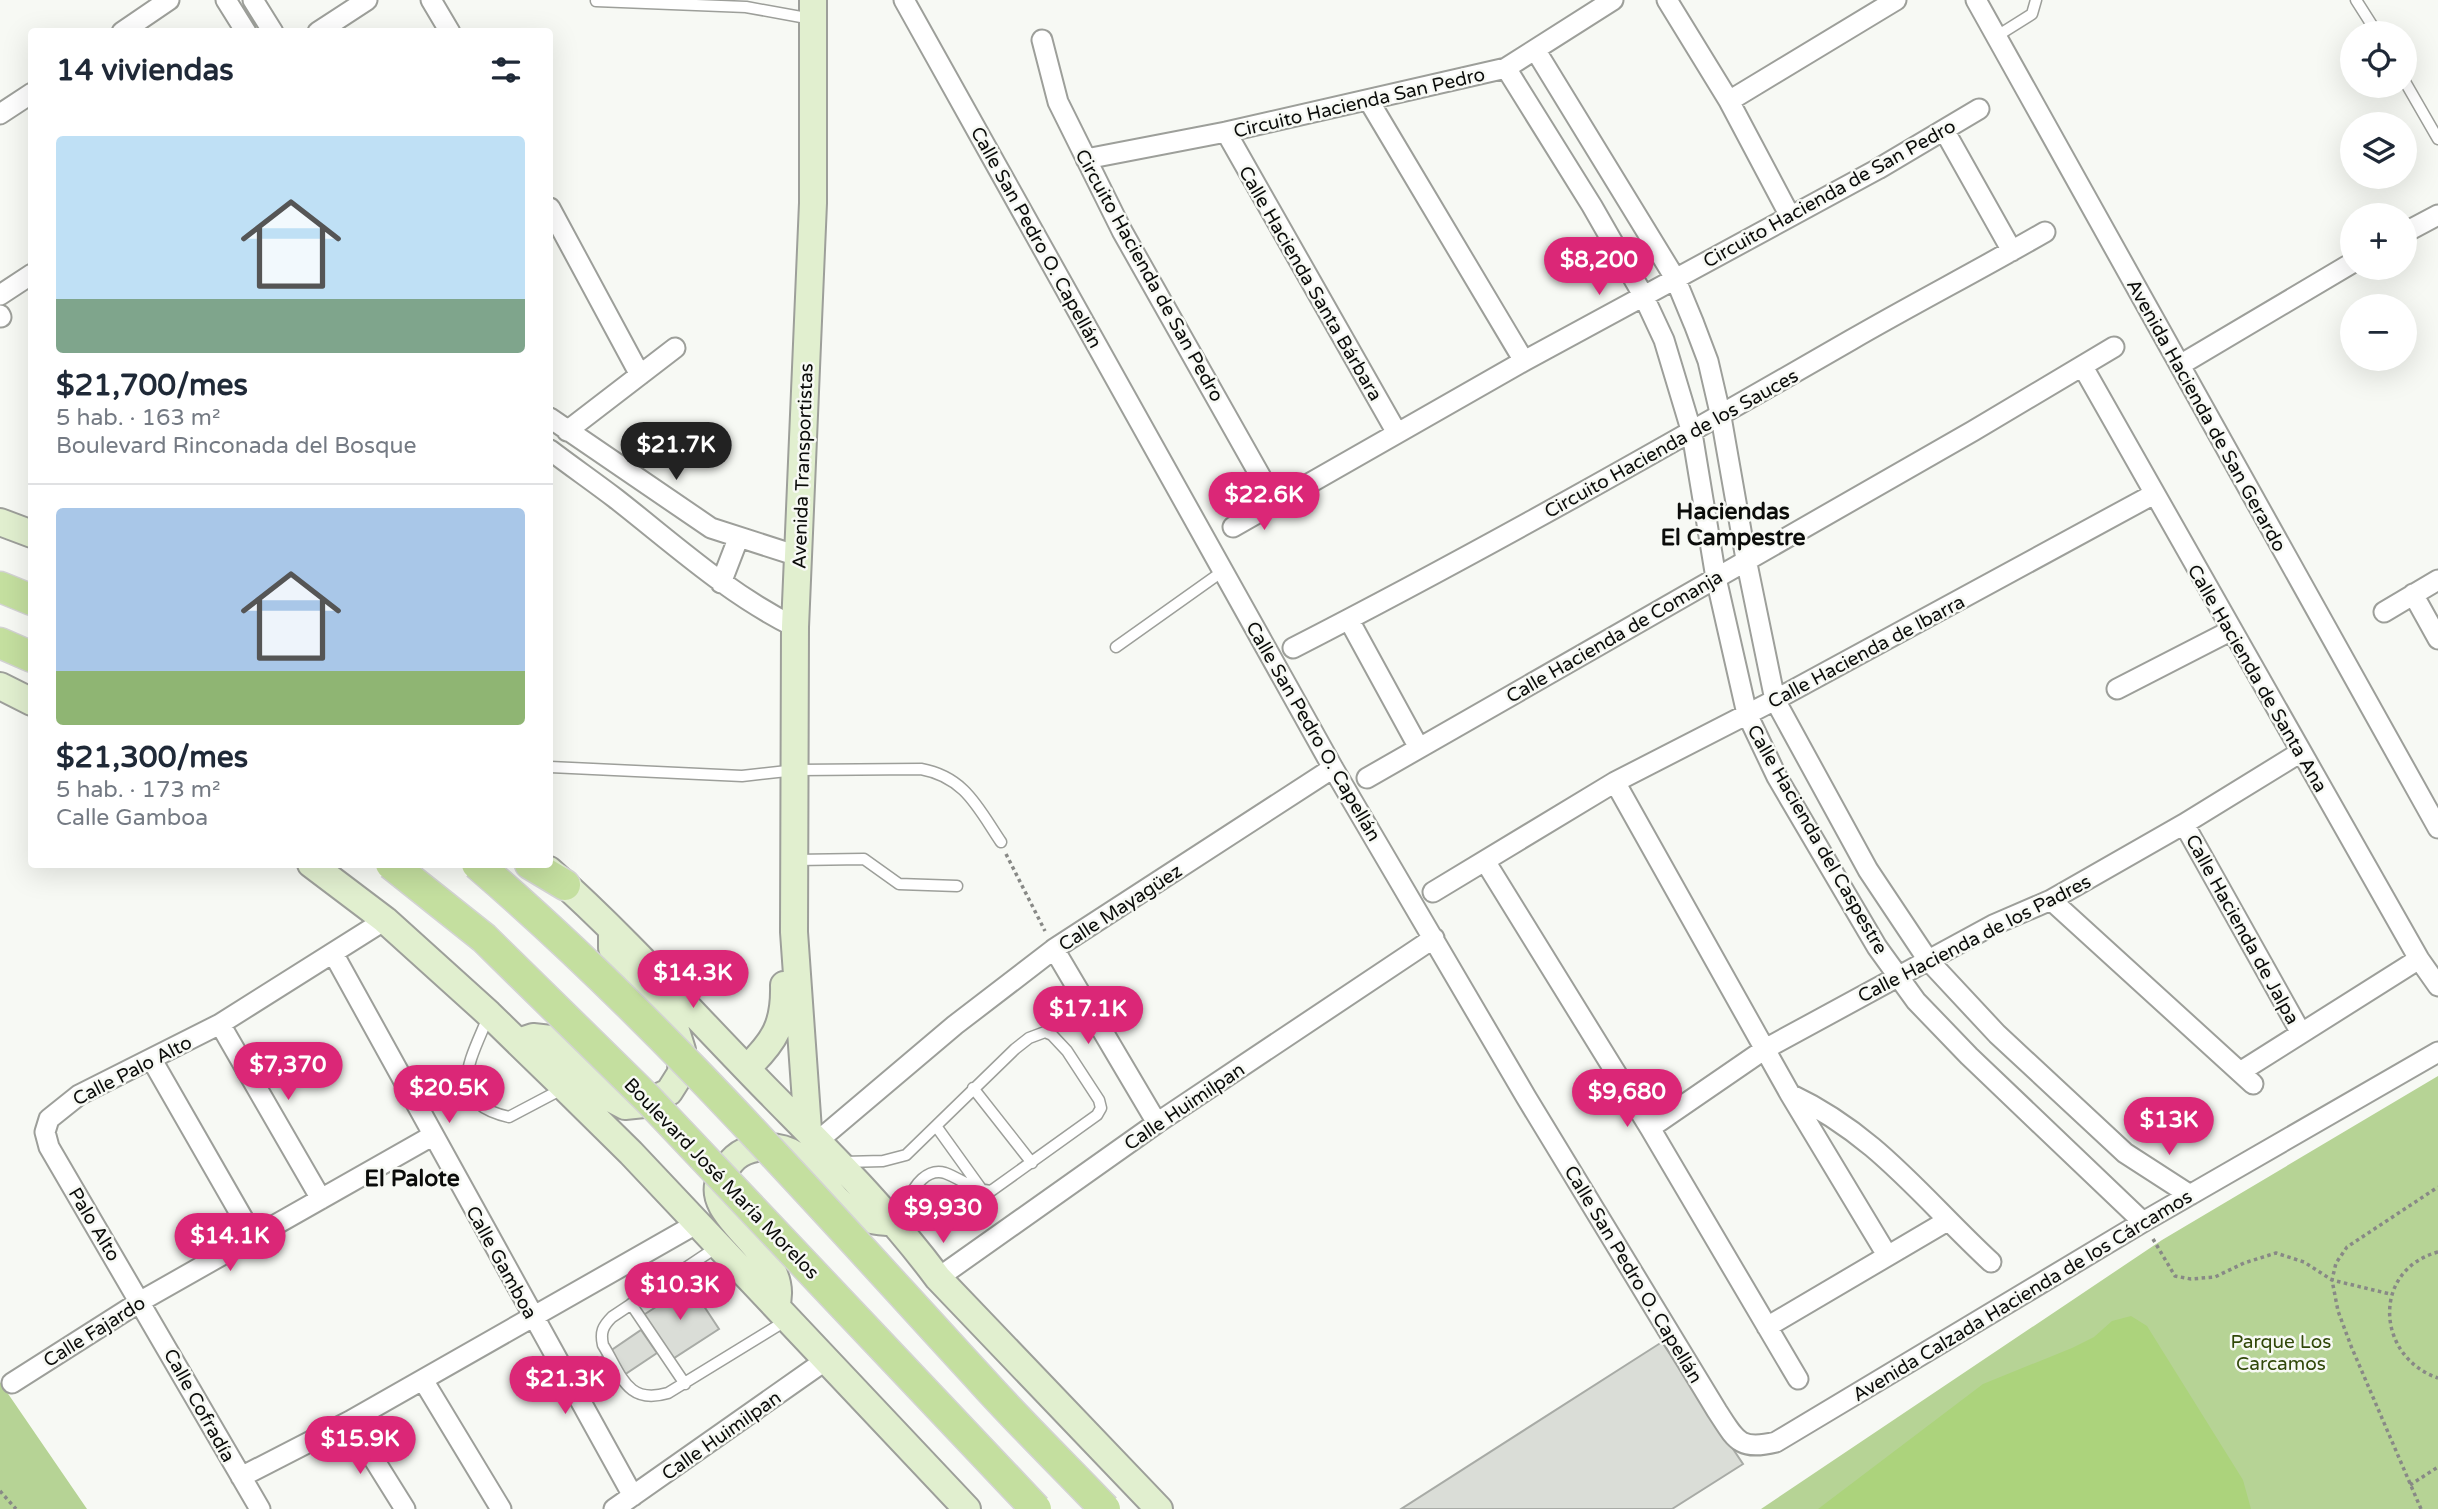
<!DOCTYPE html>
<html lang="es">
<head>
<meta charset="utf-8">
<style>
	:root { --surface:#fff; --page:#f2f2f3; --text:#1f2937; --muted:#747a83; --line:#e0e1e3; --accent:#db2777 }
	body { margin:0; font-family:"Varela Round",sans-serif; background:var(--page); color:var(--text); height:100vh; display:flex; flex-direction:column; font-size:26px; white-space:nowrap }
	* { box-sizing:border-box; margin:0 }
	p { font-size:23px; color:var(--muted) }
	.icon { flex:none; width:38px; height:38px; fill:none; stroke:currentColor; stroke-width:2; stroke-linecap:round; stroke-linejoin:round }
	.map { position:relative; flex:1; overflow:hidden }
	.details { position:absolute; left:28px; top:28px; width:525px; height:840px; display:flex; flex-direction:column; background:var(--surface); border-radius:7px; box-shadow:0 7px 28px #0002 }
	.details>* { flex:none }
	.tools { position:absolute; left:2340px; top:21px; display:grid; gap:14px }
	.tools a { display:grid; place-items:center; width:77px; height:77px; border-radius:50%; background:var(--surface); box-shadow:0 7px 28px #0002; font-size:35px }
	.price { position:absolute; translate:-50% -60px; padding:0 16px; border-radius:24px; background:var(--accent); color:#fff; font-size:23px; line-height:46px; filter:drop-shadow(0 2px 4px #0008) }
	.price::after { content:''; position:absolute; left:50%; top:42px; width:21px; height:16px; margin-left:-10px; background:inherit; clip-path:polygon(0 0,100% 0,50% 100%) }
	.price.current { background:#222; color:#fff }
	ul { padding:0; list-style:none }
	li { display:grid; align-content:center; gap:14px; height:371px; padding:0 28px }
	li+li { border-top:2px solid var(--line) }
	li span { display:grid; place-items:center; height:217px; border-radius:7px; color:#555 }
	li>.icon { margin-inline-start:auto }
	span .icon { width:126px; height:126px; fill:#fffc; stroke-width:1 }
	li b { font-size:30px }
	h2 { display:flex; justify-content:space-between; align-items:center; height:84px; padding:0 28px; font-size:30px }
	.map>svg:first-child { display:block }
</style>
</head>
<body>
<div class="map">
<svg width="2438" height="1509" viewBox="0 0 2438 1509">
	<rect width="100%" height="100%" fill="#f7f9f4"/>
	<path fill="#b6d395" d="M2438 1076V1509H1761L2162 1240Z
		M0 1382 87 1509H0Z"/>
	<path fill="#acd37c" d="M2131 1316 2147 1326 2243 1480 2251 1509H1818L1983 1384 2072 1348 2094 1337 2112 1321Z"/>
	<path fill="#daddd7" stroke="#a8aba6" stroke-width="2" d="M690 1285 719 1329 671 1360 642 1316Z
		M641 1330 657 1353 609 1385 594 1362Z
		M1662 1342 1743 1464 1672 1509H1401Z"/>
	<g fill="none" stroke-linecap="round" stroke-linejoin="round">
		<defs>
			<path id="lane" d="M2356 0 2377 33
				M596 1 746 7 812 19
				M1997 36 2032 14 2036 0
				M2404 80 2438 139
				M1116 647 1223 571
				M550 767 742 776 796 770 921 769C965 777 978 808 1001 842
				M795 860 864 859 899 884 957 886
				M488 1017C471 1059 443 1102 509 1117L564 1088
				M973 1088 1032 1163
				M936 1126 982 1190
				M844 1162 883 1161 906 1155 1015 1049 1029 1038 1045 1032 1052 1035 1067 1051 1099 1100 1101 1108 1097 1115 991 1191C973 1190 961 1179 945 1173 928 1168 913 1185 910 1200 908 1210 910 1223 910 1234
				M717 1247 612 1317C603 1326 600 1332 603 1345 622 1376 627 1405 668 1393L787 1320
				M631 1304 685 1384"/>
			<path id="street" d="M226 0 246 32
				M253 0 273 32
				M431 0 450 32
				M904 0 1333 768 1526 1097 1717 1411C1736 1440 1739 1451 1776 1442L2143 1222 2438 1052
				M1667 0 1729 101 1790 216
				M1976 0 2438 828
				M122 32 169 0
				M318 32 367 0
				M1042 40 1058 102 1122 231 1275 502
				M1536 51 1675 278 1694 324 1708 361 1721 417 1746 559 1775 700 1868 870 1928 960 1997 1034 2125 1153 2190 1195
				M1506 68 1592 206 1643 295 1664 340 1692 433 1716 578 1747 714 1777 777 1877 947 1916 1001 1969 1056 2143 1222
				M1369 101 1524 361
				M1729 101 1896 0
				M0 114 32 93
				M1944 130 2012 251
				M1226 132 1397 433
				M1086 159 1226 132 1506 68 1613 0
				M550 208 640 375
				M2404 233 2438 215
				M0 295 32 274
				M0 315 1 317
				M2180 365 2352 263
				M2083 367 2419 959 2438 986
				M550 418 711 528 798 556
				M567 431 675 348
				M550 450C571 466 594 482 615 498 674 544 728 594 795 627
				M1233 527 1524 361 1878 169 1979 109
				M721 583 738 539
				M2413 594 2438 639
				M2384 612 2438 580
				M1349 620 1419 748
				M1293 648C1482 551 1667 446 1851 340 1915 303 1981 269 2045 232
				M2117 689 2230 631
				M1367 778 1973 431 2114 347
				M1615 782 1790 1094 1887 1255
				M2184 824 2301 1033
				M1485 861 1650 1128 1798 1379
				M1433 892 1615 782 1775 700 2154 494
				M2051 900 2253 1084
				M1054 949 1157 1123
				M333 953 633 1496
				M220 1024 321 1199
				M152 1060 253 1236
				M2240 1072 2419 959
				M1790 1094C1877 1135 1922 1198 1991 1262
				M1650 1128 1765 1049 1993 925 2051 900 2184 824 2301 752
				M819 1140 955 1025 1054 949 1333 768
				M938 1278 1157 1123 1434 938
				M1767 1327 1947 1221
				M423 1380 501 1509
				M12 1383 141 1301 432 1136
				M350 1421 405 1509
				M241 1477 350 1421 696 1224
				M260 1509 49 1147 45 1132 49 1119 79 1095 220 1024 385 920
				M614 1509 826 1360"/>
			<path id="secondary" d="M0 522 32 534
				M0 686 32 702
				M311 864 385 920 489 1014 565 1088 631 1153 967 1509
				M549 870C629 941 699 1021 774 1097 831 1155 889 1212 938 1278L1159 1509
				M518 1042 533 1037 551 1039 610 1098 625 1106 644 1104 669 1092 681 1073 682 1050 674 1024 618 965 612 948V931
				M747 1068C775 1041 785 1024 784 985
				M808 1130 794 932 795 627 813 203V0
				M776 1306C793 1252 699 1218 721 1177 730 1161 738 1151 757 1148 809 1139 817 1190 853 1213 865 1221 880 1221 894 1223"/>
			<path id="primary" d="M0 587 32 600
				M0 643 32 657
				M530 864 565 885"/>
		</defs>
		<use href="#lane" stroke="#9d9f9a" stroke-width="13"/>
		<use href="#street" stroke="#9d9f9a" stroke-width="23"/>
		<use href="#secondary" stroke="#9d9f9a" stroke-width="30"/>
		<use href="#primary" stroke="#d3d3d3" stroke-width="33"/>
		<path stroke="#888986" stroke-width="3.5" stroke-dasharray="3.5 3.5" stroke-linecap="butt" d="M1006 854 1045 931
			M2153 1239 2175 1276 2191 1279 2215 1277 2244 1263 2276 1253 2304 1262 2332 1280 2390 1294
			M2438 1252C2371 1270 2376 1357 2438 1378
			M2410 1485 2438 1467
			M0 1491 16 1509
			M2421 1509 2351 1346 2338 1311 2332 1280 2336 1263 2347 1247 2438 1187"/>
		<use href="#lane" stroke="#fff" stroke-width="10"/>
		<use href="#street" stroke="#fff" stroke-width="19"/>
		<use href="#secondary" stroke="#e1efcf" stroke-width="26"/>
		<use href="#primary" stroke="#c4df9f" stroke-width="30"/>
		<defs>
			<path id="primary-bridge" d="M391 864 484 938 648 1099 1036 1509
				M477 864C661 1022 820 1205 984 1383 1023 1426 1065 1467 1105 1509"/>
		</defs>
		<use href="#primary-bridge" stroke="#d3d3d3" stroke-width="33" stroke-linecap="butt"/>
		<use href="#primary-bridge" stroke="#c4df9f" stroke-width="30"/>
	</g>
	<g text-anchor="middle" stroke-width="5" stroke-linejoin="round" paint-order="stroke">
		<g font-size="19" fill="#0b0c0a" stroke="#f7f9f4">
			<text transform="translate(1359 102) rotate(-13)" y="7">Circuito Hacienda San Pedro</text>
			<text transform="translate(1829 193) rotate(-29)" y="7">Circuito Hacienda de San Pedro</text>
			<text transform="translate(1037 237) rotate(61)" y="7">Calle San Pedro O. Capellán</text>
			<text transform="translate(1150 275) rotate(61)" y="7">Circuito Hacienda de San Pedro</text>
			<text transform="translate(1311 283) rotate(60)" y="7">Calle Hacienda Santa Bárbara</text>
			<text transform="translate(2207 415) rotate(61)" y="7">Avenida Hacienda de San Gerardo</text>
			<text transform="translate(1671 443) rotate(-29)" y="7">Circuito Hacienda de los Sauces</text>
			<text transform="translate(802 466) rotate(-88)" y="7">Avenida Transportistas</text>
			<text transform="translate(1614 636) rotate(-30)" y="7">Calle Hacienda de Comanja</text>
			<text transform="translate(1866 651) rotate(-28)" y="7">Calle Hacienda de Ibarra</text>
			<text transform="translate(2258 678) rotate(60)" y="7">Calle Hacienda de Santa Ana</text>
			<text transform="translate(1314 731) rotate(60)" y="7">Calle San Pedro O. Capellán</text>
			<text transform="translate(1818 839) rotate(60)" y="7">Calle Hacienda del Caspestre</text>
			<text transform="translate(1120 907) rotate(-33)" y="7">Calle Mayagüez</text>
			<text transform="translate(2243 929) rotate(61)" y="7">Calle Hacienda de Jalpa</text>
			<text transform="translate(1974 938) rotate(-27)" y="7">Calle Hacienda de los Padres</text>
			<text transform="translate(132 1070) rotate(-27)" y="7">Calle Palo Alto</text>
			<text transform="translate(1184 1106) rotate(-34)" y="7">Calle Huimilpan</text>
			<text transform="translate(722 1178) rotate(46)" y="7">Boulevard José María Morelos</text>
			<text transform="translate(95 1224) rotate(59)" y="7">Palo Alto</text>
			<text transform="translate(502 1262) rotate(61)" y="7">Calle Gamboa</text>
			<text transform="translate(1634 1274) rotate(59)" y="7">Calle San Pedro O. Capellán</text>
			<text transform="translate(2022 1295) rotate(-31)" y="7">Avenida Calzada Hacienda de los Cárcamos</text>
			<text transform="translate(94 1331) rotate(-32)" y="7">Calle Fajardo</text>
			<text transform="translate(200 1405) rotate(61)" y="7">Calle Cofradía</text>
			<text transform="translate(721 1435) rotate(-35)" y="7">Calle Huimilpan</text>
		</g>
		<g font-size="19" fill="#314809" stroke="#f7f9f4">
			<text x="2281" y="1348">Parque Los<tspan x="2281" dy="22">Carcamos</tspan></text>
		</g>
		<g font-size="23" font-weight="bold" fill="#0b0c0a" stroke="#f7f9f4">
			<text x="1733" y="519">Haciendas<tspan x="1733" dy="26">El Campestre</tspan></text>
			<text x="412" y="1186">El Palote</text>
		</g>
	</g>
</svg>
<div class="tools">
<a><svg class="icon" aria-label="locate" viewBox="0 0 24 24"><circle cx="12" cy="12" r="6"/><path d="M12 2v4M12 18v4M2 12h4M18 12h4"/></svg></a>
<a><svg class="icon" aria-label="layers" viewBox="0 0 24 24"><path d="M12 4l9 5-9 5-9-5zM3 14l9 5 9-5"/></svg></a>
<a>+</a>
<a>−</a>
</div>
<b class="price" style="left:1599px;top:297px">$8,200</b>
<b class="price current" style="left:676px;top:482px">$21.7K</b>
<b class="price" style="left:1264px;top:532px">$22.6K</b>
<b class="price" style="left:693px;top:1010px">$14.3K</b>
<b class="price" style="left:1088px;top:1046px">$17.1K</b>
<b class="price" style="left:288px;top:1102px">$7,370</b>
<b class="price" style="left:449px;top:1125px">$20.5K</b>
<b class="price" style="left:1627px;top:1129px">$9,680</b>
<b class="price" style="left:2169px;top:1157px">$13K</b>
<b class="price" style="left:943px;top:1245px">$9,930</b>
<b class="price" style="left:230px;top:1273px">$14.1K</b>
<b class="price" style="left:680px;top:1322px">$10.3K</b>
<b class="price" style="left:565px;top:1416px">$21.3K</b>
<b class="price" style="left:360px;top:1476px">$15.9K</b>
<section class="details">
<h2>14 viviendas<svg class="icon" aria-label="filters" viewBox="0 0 24 24"><path d="M4 7h16M4 17h16"/><circle cx="9" cy="7" r="2"/><circle cx="15" cy="17" r="2"/></svg></h2>
<ul>
<li><span style="background:linear-gradient(#bfe0f5 75%,#7fa58c 0)"><svg class="icon" aria-label="home" viewBox="0 0 24 24"><path d="M3 11l9-7 9 7M6 9v11h12V9"/></svg></span><div><b>$21,700/mes</b><p>5 hab. · 163 m²</p><p>Boulevard Rinconada del Bosque</p></div></li>
<li><span style="background:linear-gradient(#a9c7e8 75%,#8fb573 0)"><svg class="icon" aria-label="home" viewBox="0 0 24 24"><path d="M3 11l9-7 9 7M6 9v11h12V9"/></svg></span><div><b>$21,300/mes</b><p>5 hab. · 173 m²</p><p>Calle Gamboa</p></div></li>
</ul>
</section>
</div>
</body>
</html>
